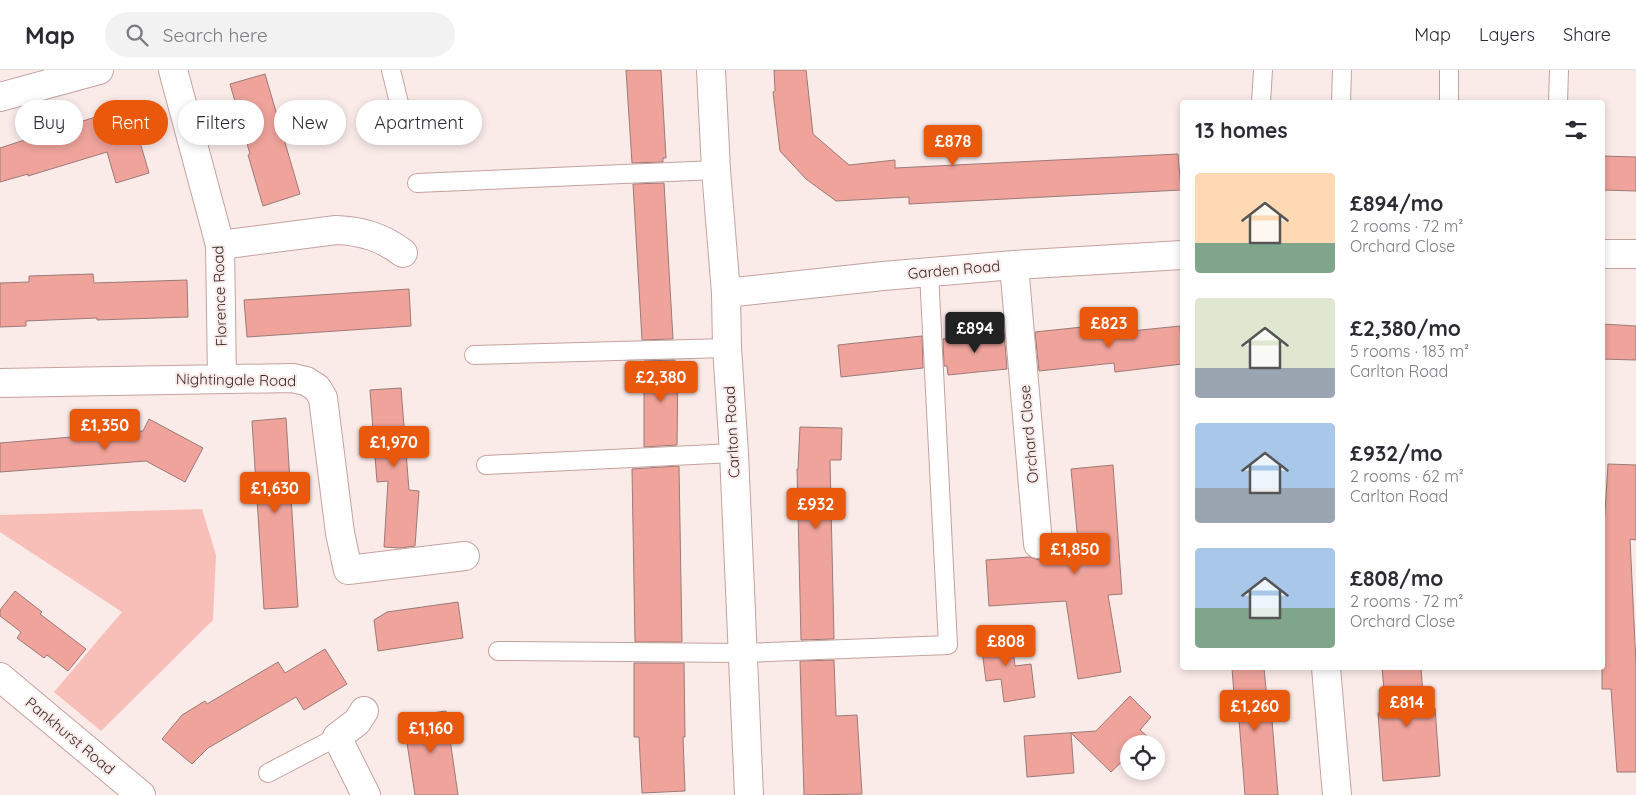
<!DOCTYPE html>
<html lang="en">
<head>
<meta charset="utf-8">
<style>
	:root { --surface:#fff; --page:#f2f2f3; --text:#2b2b33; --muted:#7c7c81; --line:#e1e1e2; --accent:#ea580c }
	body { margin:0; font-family:Quicksand,sans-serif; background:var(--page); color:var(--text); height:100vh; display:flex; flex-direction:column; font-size:19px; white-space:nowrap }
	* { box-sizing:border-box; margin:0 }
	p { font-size:16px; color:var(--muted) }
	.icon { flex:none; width:28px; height:28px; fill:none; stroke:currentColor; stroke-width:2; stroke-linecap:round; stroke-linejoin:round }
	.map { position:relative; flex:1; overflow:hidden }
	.sheet { position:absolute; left:1180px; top:30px; width:425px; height:570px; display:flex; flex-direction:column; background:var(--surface); border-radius:5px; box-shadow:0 2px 8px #0003 }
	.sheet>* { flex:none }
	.top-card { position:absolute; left:15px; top:30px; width:475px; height:45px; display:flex; gap:10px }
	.controls { position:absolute; left:1120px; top:665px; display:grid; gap:10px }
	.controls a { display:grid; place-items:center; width:45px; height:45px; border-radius:50%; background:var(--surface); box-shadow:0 2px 8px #0003; font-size:25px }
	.price { position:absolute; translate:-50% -42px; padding:0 11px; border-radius:5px; background:var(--accent); color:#fff; font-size:16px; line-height:32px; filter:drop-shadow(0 1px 2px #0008) }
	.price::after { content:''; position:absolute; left:50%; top:30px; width:15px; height:11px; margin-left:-8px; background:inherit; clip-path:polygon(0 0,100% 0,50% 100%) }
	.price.active { background:#222; color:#fff }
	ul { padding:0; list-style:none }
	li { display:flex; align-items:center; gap:15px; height:125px; padding:0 15px }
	li span { display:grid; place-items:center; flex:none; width:140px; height:100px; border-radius:5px; color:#555 }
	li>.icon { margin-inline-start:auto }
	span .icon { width:60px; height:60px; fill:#fffc; stroke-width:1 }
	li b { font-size:21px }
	h2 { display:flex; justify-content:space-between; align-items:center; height:60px; padding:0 15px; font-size:21px }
	.tag { padding:0 18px; border-radius:22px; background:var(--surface); box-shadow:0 2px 8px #0003; font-size:18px; line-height:45px }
	.tag.active { background:var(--accent); color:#fff }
	header { display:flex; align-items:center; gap:30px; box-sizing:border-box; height:70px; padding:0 25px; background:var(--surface); border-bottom:1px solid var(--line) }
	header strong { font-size:24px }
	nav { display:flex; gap:28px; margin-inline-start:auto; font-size:18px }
	.search { width:350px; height:45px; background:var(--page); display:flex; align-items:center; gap:12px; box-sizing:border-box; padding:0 18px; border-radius:28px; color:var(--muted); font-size:19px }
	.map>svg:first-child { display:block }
</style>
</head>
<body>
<header>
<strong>Map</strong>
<div class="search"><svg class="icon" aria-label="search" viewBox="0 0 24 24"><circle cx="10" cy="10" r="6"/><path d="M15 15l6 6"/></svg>Search here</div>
<nav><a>Map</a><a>Layers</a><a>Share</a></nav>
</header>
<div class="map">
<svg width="1636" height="725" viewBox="0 0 1636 725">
	<rect width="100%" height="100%" fill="#faebe9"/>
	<path fill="#f8bfb9" d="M202 439 216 485 213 550 101 661 54 622 122 542 0 462V445Z"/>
	<path fill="#efa39b" stroke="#9b7a77" d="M626 0H661L666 88H663V92L632 93Z
		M774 0H806L813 64 849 95 895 90V98L1178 84 1181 120 909 134V127L836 131 806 109 780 81 773 22 775 21Z
		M265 4 300 124 263 136 248 85 250 84 230 14Z
		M117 40 123 58 135 55 149 103 116 113 107 82 28 106V104L0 112V78Z
		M1602 86 1636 87V121L1602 120Z
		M664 113 673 269 642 270 633 114Z
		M93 204 94 213 187 210 188 247 97 250V248L26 251V256L0 257V213L29 212V206Z
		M409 219 411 256 247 267 244 230Z
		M1602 254 1636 256V290L1602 289Z
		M1092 256V265L1180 256 1182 294 1115 302 1114 293 1039 301 1035 262Z
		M1004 262 1007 299 948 305 947 296H944L943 269Z
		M922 266 923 298 841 307 838 275Z
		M675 290V292H678L677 375 644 377V291Z
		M401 318 409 420 419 421 415 476 400 478 384 477 388 411 377 412 370 320Z
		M286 348 298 537 264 539 252 351Z
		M149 349 203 378 185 412 146 391 0 402V373L143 361Z
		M800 357 842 358 841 390H830L834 569 801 570 797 399H798Z
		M1608 394 1636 395V470L1630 469 1636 594V702H1617L1611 619H1602V489Z
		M1113 395 1122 524 1108 525 1121 602 1078 609 1066 531 989 536 986 490 1030 487 1039 490 1048 486 1072 485V482H1079L1071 399Z
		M679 396 682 572H635L632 399Z
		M15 521 42 542 40 544 86 579 68 601 47 585 44 588 17 568 21 562 0 546V540Z
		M458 532 463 568 378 581 374 550 387 542Z
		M1011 561 1015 596 1031 594 1035 627 1004 632 1001 609 986 611 980 565Z
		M325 579 347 614 304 640 296 627 208 678 192 694 162 669 182 645 205 631 207 634 278 592 285 603Z
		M834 590 836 646 857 645 862 724 804 725 800 591Z
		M634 593H684L685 667H683L685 721 642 723 639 667H634Z
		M1232 598H1264L1269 650H1272L1278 725H1245L1238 637 1235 638Z
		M1382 598H1421L1424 638H1435L1440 706 1383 711 1378 643 1386 642Z
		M1130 626 1151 647 1140 660 1147 666 1139 674H1129V685L1111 702 1071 663 1074 703 1027 707 1024 666 1096 661Z
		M446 641 458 725H415L403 647Z"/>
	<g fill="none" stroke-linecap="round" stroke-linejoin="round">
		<defs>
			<path id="lane" d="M391 0 399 33
				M1261 32 1263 0
				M1341 32 1342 0
				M1449 32V0
				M1558 32 1559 0
				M417 113 716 100
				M474 285 727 278
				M486 395 734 383
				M498 581 742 583 948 575 929 203
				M268 703 337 667"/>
			<path id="street" d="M173 0 220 175 222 308
				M711 0 716 100 726 223 727 278 734 383 749 725
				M0 27 99 0
				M220 175 336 160C362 161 382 167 403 183
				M1602 184H1636
				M1014 195 1038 474
				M726 223 883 206 1014 195 1182 185
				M0 313 292 308 306 311 317 318 323 328 340 463 348 500 465 486
				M1326 598 1337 725
				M0 607 141 725
				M364 641 357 652 337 667 366 725"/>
		</defs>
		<use href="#lane" stroke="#c4a29e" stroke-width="20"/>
		<use href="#street" stroke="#c4a29e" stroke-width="30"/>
		<use href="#lane" stroke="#fff" stroke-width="18"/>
		<use href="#street" stroke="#fff" stroke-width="28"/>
	</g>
	<g text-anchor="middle" stroke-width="4" stroke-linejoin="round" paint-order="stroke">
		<g font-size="15" fill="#372928" stroke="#faebe9">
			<text transform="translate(954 200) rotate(-5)" y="5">Garden Road</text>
			<text transform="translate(220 226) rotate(-92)" y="5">Florence Road</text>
			<text transform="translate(236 310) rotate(1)" y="5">Nightingale Road</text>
			<text transform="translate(732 362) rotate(-93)" y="5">Carlton Road</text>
			<text transform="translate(1029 364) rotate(-95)" y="5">Orchard Close</text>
			<text transform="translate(70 666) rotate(40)" y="5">Pankhurst Road</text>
		</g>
	</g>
</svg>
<div class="controls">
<a><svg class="icon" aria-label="locate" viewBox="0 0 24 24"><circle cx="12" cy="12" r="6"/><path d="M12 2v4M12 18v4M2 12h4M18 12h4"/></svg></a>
</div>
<b class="price" style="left:953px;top:97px">£878</b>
<b class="price" style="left:1109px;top:279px">£823</b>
<b class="price active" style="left:975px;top:284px">£894</b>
<b class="price" style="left:661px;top:333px">£2,380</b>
<b class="price" style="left:105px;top:381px">£1,350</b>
<b class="price" style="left:394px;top:398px">£1,970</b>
<b class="price" style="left:275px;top:444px">£1,630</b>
<b class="price" style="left:816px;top:460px">£932</b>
<b class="price" style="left:1075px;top:505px">£1,850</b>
<b class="price" style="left:1006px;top:597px">£808</b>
<b class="price" style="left:1407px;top:658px">£814</b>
<b class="price" style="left:1255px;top:662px">£1,260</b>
<b class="price" style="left:431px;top:684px">£1,160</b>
<div class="top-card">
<a class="tag">Buy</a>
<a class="tag active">Rent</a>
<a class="tag">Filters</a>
<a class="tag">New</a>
<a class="tag">Apartment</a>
</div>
<section class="sheet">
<h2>13 homes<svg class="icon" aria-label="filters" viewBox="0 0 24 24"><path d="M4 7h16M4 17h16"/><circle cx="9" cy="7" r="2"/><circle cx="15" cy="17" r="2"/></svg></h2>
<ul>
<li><span style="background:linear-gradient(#ffd9b3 70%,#7fa58c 0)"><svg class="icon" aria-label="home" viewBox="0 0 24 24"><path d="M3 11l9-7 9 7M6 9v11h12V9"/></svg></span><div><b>£894/mo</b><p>2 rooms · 72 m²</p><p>Orchard Close</p></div></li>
<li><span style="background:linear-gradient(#dfe7d0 70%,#9aa5b1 0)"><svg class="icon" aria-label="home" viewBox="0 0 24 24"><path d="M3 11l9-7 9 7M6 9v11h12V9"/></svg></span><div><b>£2,380/mo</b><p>5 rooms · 183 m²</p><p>Carlton Road</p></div></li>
<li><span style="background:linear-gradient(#a9c7e8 65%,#9aa5b1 0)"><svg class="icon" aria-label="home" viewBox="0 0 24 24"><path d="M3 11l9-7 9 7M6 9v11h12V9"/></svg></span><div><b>£932/mo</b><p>2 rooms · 62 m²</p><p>Carlton Road</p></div></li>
<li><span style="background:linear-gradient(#a9c7e8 60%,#7fa58c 0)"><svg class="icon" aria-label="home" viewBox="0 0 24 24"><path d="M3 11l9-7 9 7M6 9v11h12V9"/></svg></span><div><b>£808/mo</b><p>2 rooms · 72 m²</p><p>Orchard Close</p></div></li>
</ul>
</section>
</div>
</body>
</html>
